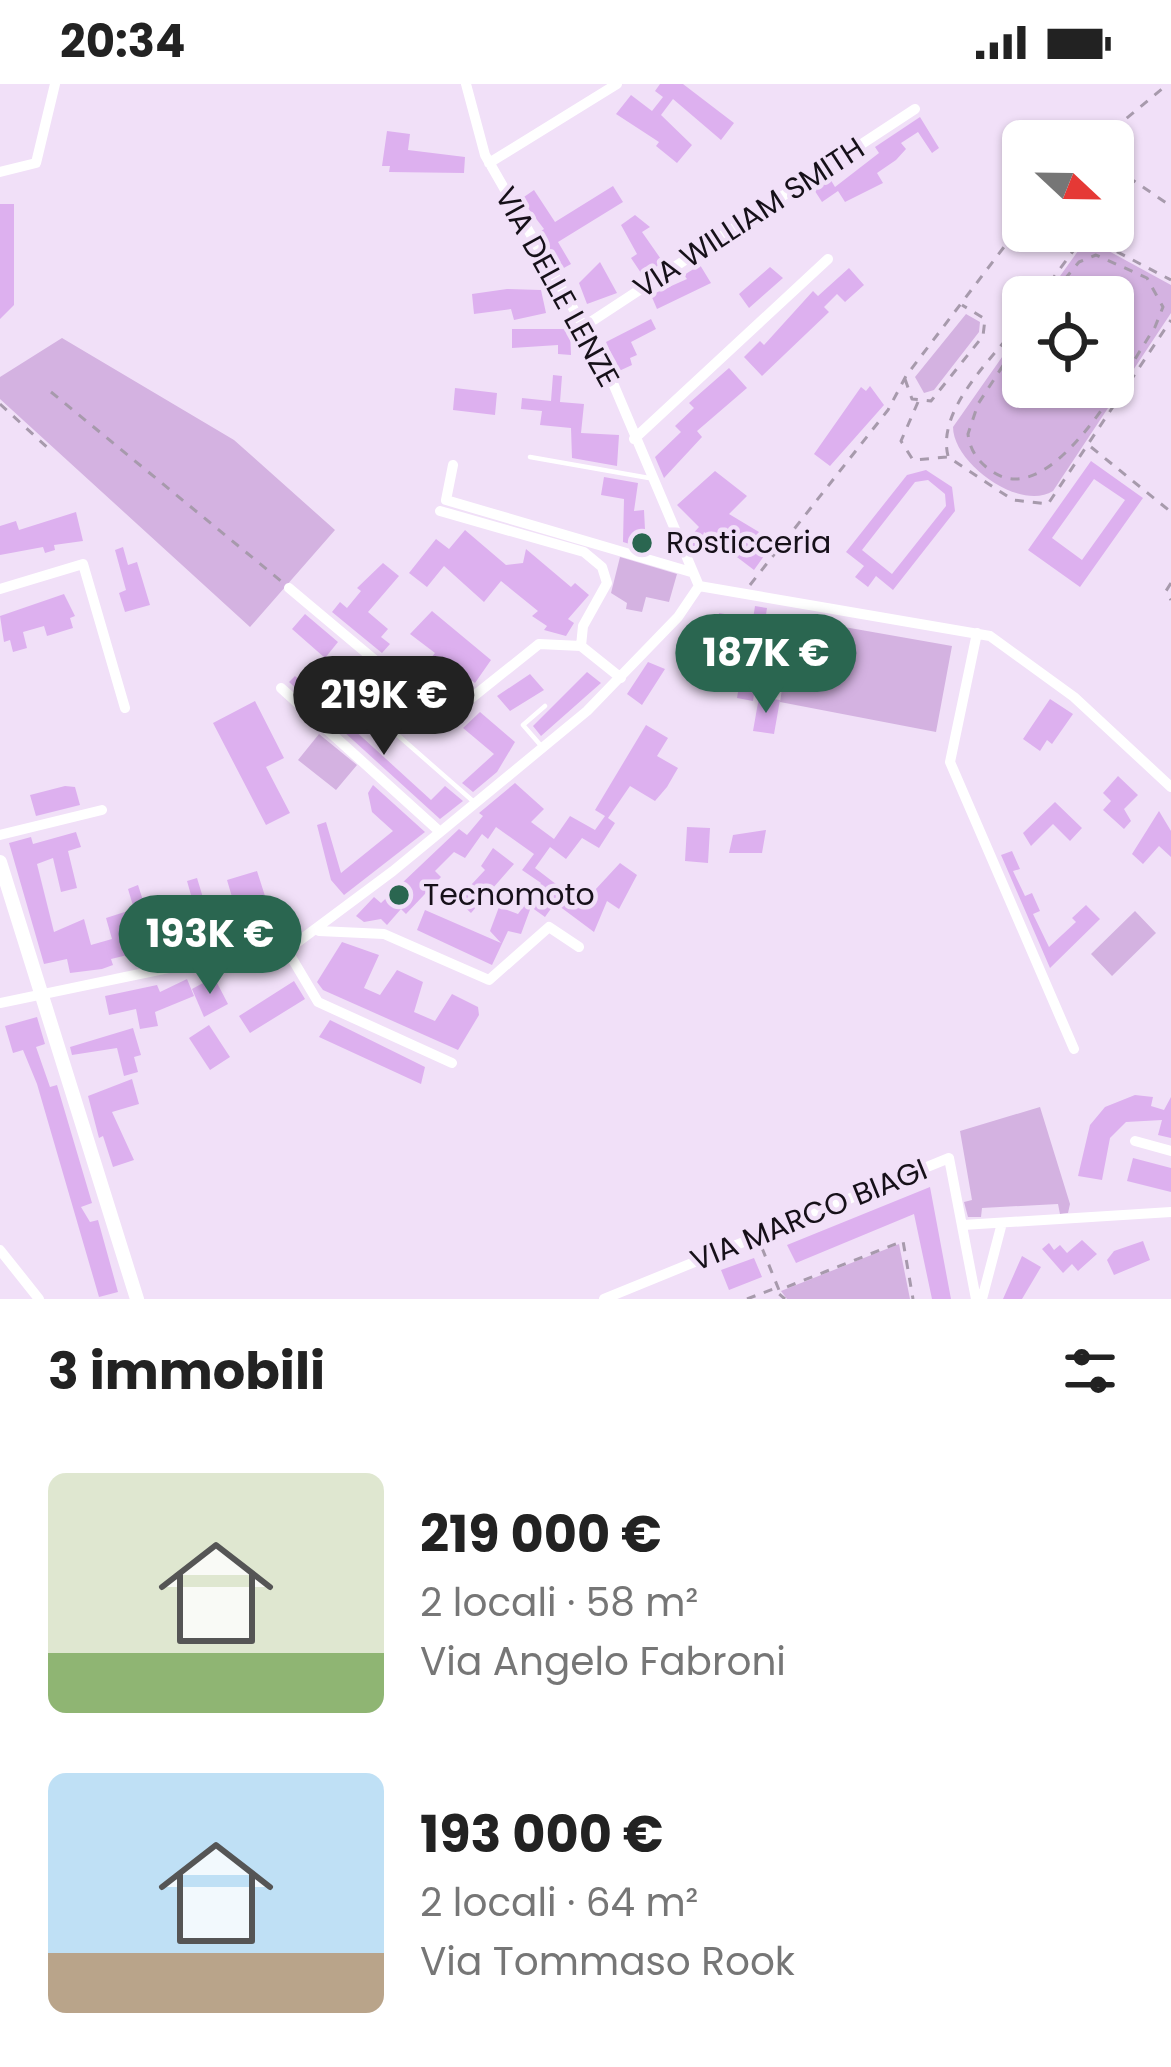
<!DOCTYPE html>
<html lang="it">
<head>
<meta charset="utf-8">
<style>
	:root { --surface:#fff; --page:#f2f2f2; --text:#222; --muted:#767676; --accent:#2a6650 }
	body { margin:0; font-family:Poppins,sans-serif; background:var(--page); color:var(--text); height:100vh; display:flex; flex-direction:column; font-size:45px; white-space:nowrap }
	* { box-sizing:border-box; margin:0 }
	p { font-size:39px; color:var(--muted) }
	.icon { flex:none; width:66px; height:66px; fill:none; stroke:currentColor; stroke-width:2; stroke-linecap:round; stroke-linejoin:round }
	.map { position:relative; height:1215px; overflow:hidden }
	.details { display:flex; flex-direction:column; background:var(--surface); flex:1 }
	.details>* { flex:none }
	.needle { width:78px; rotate:112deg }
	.tools { position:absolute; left:1002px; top:36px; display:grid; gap:24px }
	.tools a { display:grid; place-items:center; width:132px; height:132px; border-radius:18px; background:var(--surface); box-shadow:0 3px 9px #0004; font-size:60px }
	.price { position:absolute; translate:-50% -102px; padding:0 27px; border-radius:42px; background:var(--accent); color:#fff; font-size:39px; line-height:78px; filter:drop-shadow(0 3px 6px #0008) }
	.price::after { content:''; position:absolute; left:50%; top:72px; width:36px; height:27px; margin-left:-18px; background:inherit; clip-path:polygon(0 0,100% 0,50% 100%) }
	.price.on { background:#222; color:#fff }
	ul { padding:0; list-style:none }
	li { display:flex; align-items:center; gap:36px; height:300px; padding:0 48px }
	li span { display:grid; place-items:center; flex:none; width:336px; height:240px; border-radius:18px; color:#555 }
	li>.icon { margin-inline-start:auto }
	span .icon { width:144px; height:144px; fill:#fffc; stroke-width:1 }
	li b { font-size:51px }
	h2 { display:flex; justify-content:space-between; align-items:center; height:144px; padding:0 48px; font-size:51px }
	.status { display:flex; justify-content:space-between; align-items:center; height:84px; padding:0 60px; background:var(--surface); direction:ltr }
	.status svg { height:33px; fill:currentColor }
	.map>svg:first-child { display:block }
</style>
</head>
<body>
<div class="status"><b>20:34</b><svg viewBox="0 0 49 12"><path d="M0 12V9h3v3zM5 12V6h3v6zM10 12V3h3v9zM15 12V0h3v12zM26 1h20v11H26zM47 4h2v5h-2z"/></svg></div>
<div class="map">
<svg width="1171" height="1215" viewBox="0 0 1171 1215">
	<rect width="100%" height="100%" fill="#f1e0f8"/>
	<path fill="#d4b2e1" d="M1094 159 1171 201V229L1053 407C1020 428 953 379 953 343L1023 243V303H1113V213H1045L1078 167Z
		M966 230 980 238 979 248 934 306 924 309 915 293Z
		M62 254 234 356 335 446 250 543 0 315V293Z
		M620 473 677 490 669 518 646 513 642 528 626 525 627 519 611 509Z
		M793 534 952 562 936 648 780 618Z
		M319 650 357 681 336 706 298 676Z
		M1135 827 1156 849 1112 892 1091 870Z
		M1040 1023 1070 1120 1068 1129 1060 1130 1058 1120 982 1124 981 1133H968L964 1118 972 1116 960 1047Z
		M899 1160 910 1215H787L781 1207Z"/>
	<path fill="#ddb0ef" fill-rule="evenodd" d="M660 0H683L734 39 721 56 673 15 661 31 692 61 677 79 656 62 659 58 616 30 631 11 652 27 663 13 655 7Z
		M920 33 939 64 932 69 918 48 901 59 906 65 896 76 877 89 883 99 845 118 838 107 822 118 813 104 829 93 835 103 879 69 875 63Z
		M387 47 410 50 408 66 465 73 464 89 389 88 390 82H382Z
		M613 102 623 118 558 158 571 180 562 185 540 148 544 145 521 115 534 106 555 138Z
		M0 120H14V221L0 235Z
		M635 131 650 143 642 148 663 178 643 192 631 174 637 170 621 141Z
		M600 178 617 209 587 220 579 199Z
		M700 181 711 199 657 225 651 211 687 195 684 191Z
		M770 183 783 194 749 224 739 210Z
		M849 184 864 201 845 218 837 210 824 223 829 228 762 292 744 273 760 257 764 261 813 207 818 212Z
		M507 205 541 206 546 229 514 236 511 225 474 230 472 210Z
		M651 235 656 245 631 258 637 271 630 274 632 281 619 287 606 258Z
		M512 245H570L571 271 558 270V261L512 264Z
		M729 284 747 304 697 347 702 353 664 394 655 373 681 348 675 342 694 324 689 319Z
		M553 291 562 292 560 318 584 320 581 349 619 351 617 382 572 374 571 344 540 341 542 327 521 325 522 314 551 317Z
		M870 302 884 321 830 382 814 370 861 303 866 307Z
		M455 304 497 309 495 331 453 326Z
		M1091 377 1143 414 1080 503 1028 466ZM1094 395 1125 416 1082 476 1052 454Z
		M926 386 952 403 955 427 893 506 876 492 868 503 855 493 864 482 846 468 907 391ZM928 396 945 410 946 422 892 490 862 466 915 398Z
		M715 387 747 412 729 430 759 448 749 460 764 472 754 486 704 448 697 472 689 454 699 443 677 421Z
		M604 393 638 399 634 427 644 426 646 465 623 458 624 415 601 411Z
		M76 428 83 457 54 461 55 466 45 469 43 463 0 471V442L16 437 19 446Z
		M465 446 506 481 523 479 526 465 571 503 575 499 589 511 568 535 574 539 566 552 544 546 547 542 532 532 538 527 501 497 484 518 444 482 427 503 409 489 436 455 449 465Z
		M123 463 128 481 137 478 150 521 125 528 119 509 126 506 115 466Z
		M383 479 399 492 368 528 388 545 381 553 390 560 382 569 332 528 340 518 347 524 361 507 357 504Z
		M64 510 75 532 70 534 73 544 47 552 44 542 23 548 27 564 13 568 10 556 4 558 0 532Z
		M755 522 767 524 753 617 737 614 747 555 715 550 719 529 753 535Z
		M432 527 491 576 475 599 453 582 433 606 417 599 416 592 435 569 410 550Z
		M305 530 338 558 325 574 292 545Z
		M648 578 665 585 642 621 627 610Z
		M587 588 601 599 541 652 533 642Z
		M530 590 544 606 510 627 497 612Z
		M295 592 431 716 445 702 463 717 440 735 289 598Z
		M759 613 780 616 774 650 753 647Z
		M1050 615 1073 630 1052 660 1047 656 1040 667 1023 655Z
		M255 617 284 674 266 683 290 729 266 741 213 639Z
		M480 628 515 658 497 688 473 708 462 699 494 670 463 644Z
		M646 641 668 654 657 672 678 684 667 703 655 717 630 702 608 734 615 739 599 764 582 754 566 775 550 763 535 784 582 820 620 779 637 791 619 825 607 817 594 848 555 819 545 833 531 823 521 850 508 847 492 881 417 846 425 826 501 859 490 847 499 823 518 830 541 799 522 786 534 770 496 743 488 755 482 750 465 774 454 768 435 787 441 793 406 830 401 825 387 841 381 835 364 838 356 832 374 813 381 819 459 745 467 751 483 732 479 729 515 699 544 725 531 738 554 755 570 732 595 746 605 732 595 726Z
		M1118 692 1138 711 1124 725 1131 737 1124 745 1103 726 1111 717 1103 709Z
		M373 701 425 748 344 811 331 796 317 741 326 738 341 789 393 747 372 728 368 709Z
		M65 702 75 703 80 721 36 732 30 711Z
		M1055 718 1082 744 1070 757 1053 740 1031 762 1023 749Z
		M1159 727 1171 747V773L1159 762 1143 780 1132 770Z
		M687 743 710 744 708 779 685 777Z
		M766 746 762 769H729L733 751Z
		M76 748 81 763 68 767 77 804 61 808 53 774 37 780 54 848 84 835 91 861 112 855 106 834 134 825 128 805 138 801 152 844 175 838 180 858 145 872 140 868 111 875 113 881 102 885 70 889 67 875 44 880 9 759 31 753 33 760Z
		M493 764 514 780 471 829 457 816 485 786 481 782Z
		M1012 767 1020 785 1013 787 1025 812 1032 809 1040 827 1033 830 1049 863 1076 838 1072 834 1086 821 1100 835 1050 884 1001 771Z
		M257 787 265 812 257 815 272 849 245 857 227 796Z
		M197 794 216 856 192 863 188 850 201 846 187 797Z
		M342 858 379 871 364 904 380 911 397 886 423 898 414 928 435 937 452 910 478 923 479 931 458 966 323 906 317 898Z
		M214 893 228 920 204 933 192 905Z
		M187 895 194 912 155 928 158 942 140 945 136 925 109 931 105 912 157 901 160 908Z
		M294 897 305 915 250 949 239 932Z
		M37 933 45 960 36 963 50 1003 57 1001 92 1119 81 1123 90 1138 98 1136 118 1208 99 1213 37 1000 23 966 13 969 5 942Z
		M330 936 425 983 421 1000 319 953Z
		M209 941 230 973 210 986 189 954Z
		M133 944 141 971 134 973 138 988 124 992 117 964 72 971 70 963Z
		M132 995 139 1020 112 1028 134 1076 113 1083 103 1052 99 1054 88 1012Z
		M1135 1011 1153 1013 1151 1022 1164 1026 1171 1013V1054L1158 1051 1162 1036 1126 1038 1110 1054 1102 1096 1078 1092 1090 1041 1105 1023Z
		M1133 1074 1171 1084V1108L1127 1097Z
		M930 1103 951 1215H932L914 1130 796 1179 787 1161Z
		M1082 1156 1097 1170 1078 1187 1072 1180 1063 1189 1042 1165 1049 1159 1054 1166 1060 1161 1067 1169Z
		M1143 1157 1150 1176 1114 1191 1107 1176 1114 1167Z
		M1022 1172 1041 1183 1022 1215H1003Z
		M754 1174 762 1193 729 1206 721 1186Z"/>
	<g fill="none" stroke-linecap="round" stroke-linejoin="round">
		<path stroke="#a79aac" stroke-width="3" stroke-dasharray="9 9" stroke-linecap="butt" d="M1099 57 1168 0
			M1113 83 1171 122
			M1113 116 1127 98
			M1085 151 1171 196
			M1039 213 1088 147
			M1023 251 978 320 968 350C970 367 979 379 993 388 1053 428 1127 285 1155 243L1163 223 1147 194 1096 171 1079 178 1050 213
			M905 295 912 315 931 317 983 252 985 235 962 221
			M51 308 281 497
			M918 318 901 357 913 376 948 373 1013 416 1048 420 1171 236
			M0 320 49 365
			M1091 363 1171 428
			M948 372C936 324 996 271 1023 235
			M1171 499 1166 507 1171 516
			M750 501 888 326 906 292 1023 138
			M762 1164 779 1206 903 1157 913 1215
			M747 1215 773 1205 785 1215"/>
		<path stroke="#fff" stroke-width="4.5" d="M530 373 649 394
			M352 611 474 718
			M543 664 523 641 545 622"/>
		<path stroke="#fff" stroke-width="10" d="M466 0 485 71 604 278 699 502 990 552 1074 613 1171 703
			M489 79 617 0
			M0 88 36 79 55 0
			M583 243 915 25
			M634 355 828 175
			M453 381 446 416 691 488
			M440 427 584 468 602 483 607 499 583 542 581 562
			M289 504 439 630 459 624 539 560 581 562
			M0 505 83 480 125 624
			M977 549 950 678 1074 965
			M581 562 621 594
			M281 604 439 747
			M0 751 102 726
			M319 847 384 850 489 896 549 843 579 863
			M287 866 318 918 452 979
			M0 919 178 882 287 866 393 787 587 627 678 533 699 502
			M1135 1057 1171 1067
			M963 1141 1171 1128
			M0 1166 39 1215
			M604 1215 949 1074 976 1215
			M982 1215 1002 1139"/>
		<path stroke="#fff" stroke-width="14" d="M0 778 137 1215"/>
	</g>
	<g fill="#2a6650" stroke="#f1e0f8" stroke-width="4.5">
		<circle cx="642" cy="459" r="12"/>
		<circle cx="399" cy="811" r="12"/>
	</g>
	<g text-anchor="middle" stroke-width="9" stroke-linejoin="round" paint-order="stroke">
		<g font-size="30" fill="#161019" stroke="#f1e0f8">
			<text transform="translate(749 134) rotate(-33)" y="10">VIA WILLIAM SMITH</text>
			<text transform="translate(557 203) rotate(61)" y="10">VIA DELLE LENZE</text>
			<text transform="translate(809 1131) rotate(-22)" y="10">VIA MARCO BIAGI</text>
		</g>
		<g font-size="30" fill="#161019" stroke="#f1e0f8" text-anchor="start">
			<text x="666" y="469">Rosticceria</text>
			<text x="423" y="821">Tecnomoto</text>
		</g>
	</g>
</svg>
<div class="tools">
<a><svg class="needle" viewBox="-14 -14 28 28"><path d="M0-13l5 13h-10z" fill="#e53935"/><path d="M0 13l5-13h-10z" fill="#767676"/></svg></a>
<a><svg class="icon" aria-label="locate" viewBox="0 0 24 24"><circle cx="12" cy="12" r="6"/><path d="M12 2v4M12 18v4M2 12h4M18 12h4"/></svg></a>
</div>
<b class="price" style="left:766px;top:632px">187K €</b>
<b class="price on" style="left:384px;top:674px">219K €</b>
<b class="price" style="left:210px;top:913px">193K €</b>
</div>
<section class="details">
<h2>3 immobili<svg class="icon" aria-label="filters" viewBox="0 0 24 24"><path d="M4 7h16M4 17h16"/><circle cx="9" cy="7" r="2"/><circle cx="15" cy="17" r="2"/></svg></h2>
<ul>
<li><span style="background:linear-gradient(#dfe7d0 75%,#8fb573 0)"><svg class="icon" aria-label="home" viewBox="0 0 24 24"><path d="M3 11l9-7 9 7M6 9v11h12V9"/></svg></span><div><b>219 000 €</b><p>2 locali · 58 m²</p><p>Via Angelo Fabroni</p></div></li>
<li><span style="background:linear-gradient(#bfe0f5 75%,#b9a48a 0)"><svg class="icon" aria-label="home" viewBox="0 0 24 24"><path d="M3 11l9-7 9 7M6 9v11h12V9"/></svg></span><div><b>193 000 €</b><p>2 locali · 64 m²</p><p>Via Tommaso Rook</p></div></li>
</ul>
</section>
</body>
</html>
